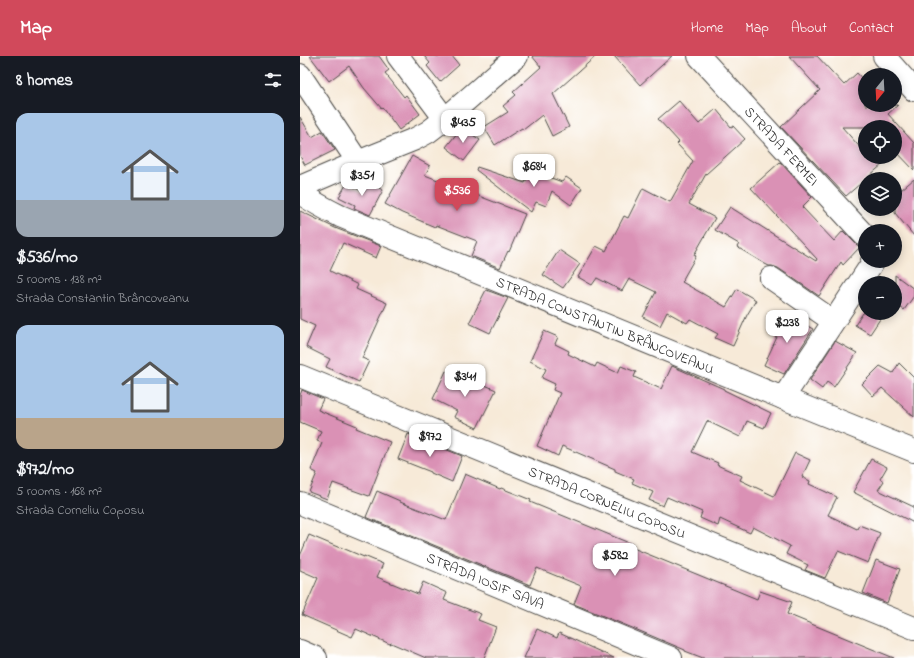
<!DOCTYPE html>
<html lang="en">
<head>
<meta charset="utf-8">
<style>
	:root { --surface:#171b24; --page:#242831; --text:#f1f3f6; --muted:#9ea1a6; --accent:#d1495b }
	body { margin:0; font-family:"Indie Flower",sans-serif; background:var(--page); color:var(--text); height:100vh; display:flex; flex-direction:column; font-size:15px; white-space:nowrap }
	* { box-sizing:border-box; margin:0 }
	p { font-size:13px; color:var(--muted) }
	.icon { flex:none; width:22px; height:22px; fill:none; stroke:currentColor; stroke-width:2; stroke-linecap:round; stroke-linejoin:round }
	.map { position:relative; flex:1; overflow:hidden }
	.drawer { display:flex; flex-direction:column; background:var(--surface); width:300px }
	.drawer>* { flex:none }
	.needle { width:26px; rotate:198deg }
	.tools { position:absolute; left:558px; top:12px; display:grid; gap:8px }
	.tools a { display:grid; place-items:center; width:44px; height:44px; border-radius:50%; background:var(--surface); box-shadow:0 2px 10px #0003; font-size:20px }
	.price { position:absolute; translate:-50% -34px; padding:0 9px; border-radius:8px; background:#fff; color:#222; font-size:13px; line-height:26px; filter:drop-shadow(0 1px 2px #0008) }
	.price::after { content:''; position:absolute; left:50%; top:24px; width:12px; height:9px; margin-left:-6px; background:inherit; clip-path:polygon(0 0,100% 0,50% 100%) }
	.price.selected { background:var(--accent); color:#fff }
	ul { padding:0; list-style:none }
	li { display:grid; align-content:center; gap:8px; height:212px; padding:0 16px }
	li span { display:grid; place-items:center; height:124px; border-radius:12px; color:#555 }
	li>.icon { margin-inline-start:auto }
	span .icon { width:72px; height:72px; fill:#fffc; stroke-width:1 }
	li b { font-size:17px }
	h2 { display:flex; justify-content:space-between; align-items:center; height:48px; padding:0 16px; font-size:17px }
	header { display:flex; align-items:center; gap:24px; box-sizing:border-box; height:56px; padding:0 20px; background:var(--accent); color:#fff }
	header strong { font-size:19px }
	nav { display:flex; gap:22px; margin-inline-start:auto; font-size:14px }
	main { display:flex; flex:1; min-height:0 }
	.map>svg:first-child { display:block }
</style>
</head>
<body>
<header>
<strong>Map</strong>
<nav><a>Home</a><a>Map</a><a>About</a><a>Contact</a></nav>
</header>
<main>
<section class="drawer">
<h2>8 homes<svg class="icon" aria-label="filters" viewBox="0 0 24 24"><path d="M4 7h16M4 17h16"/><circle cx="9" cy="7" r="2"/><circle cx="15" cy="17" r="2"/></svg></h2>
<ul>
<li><span style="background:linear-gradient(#a9c7e8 70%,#9aa5b1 0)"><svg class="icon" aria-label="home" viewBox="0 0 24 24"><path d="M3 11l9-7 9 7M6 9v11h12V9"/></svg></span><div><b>$536/mo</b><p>5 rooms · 138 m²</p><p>Strada Constantin Brâncoveanu</p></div></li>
<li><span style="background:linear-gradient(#a9c7e8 75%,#b9a48a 0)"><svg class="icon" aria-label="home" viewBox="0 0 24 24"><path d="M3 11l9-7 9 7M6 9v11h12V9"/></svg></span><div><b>$972/mo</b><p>5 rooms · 168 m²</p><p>Strada Corneliu Coposu</p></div></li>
</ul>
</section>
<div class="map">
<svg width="614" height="602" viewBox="0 0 614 602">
	<rect width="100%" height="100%" fill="#fff"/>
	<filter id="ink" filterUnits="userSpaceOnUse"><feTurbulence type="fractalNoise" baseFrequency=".025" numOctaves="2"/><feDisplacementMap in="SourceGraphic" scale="8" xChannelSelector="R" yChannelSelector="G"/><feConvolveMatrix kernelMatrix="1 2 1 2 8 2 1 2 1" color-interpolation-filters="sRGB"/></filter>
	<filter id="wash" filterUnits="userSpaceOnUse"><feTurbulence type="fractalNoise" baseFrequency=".012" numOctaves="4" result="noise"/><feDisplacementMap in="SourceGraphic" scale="16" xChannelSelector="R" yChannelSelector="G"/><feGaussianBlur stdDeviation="0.9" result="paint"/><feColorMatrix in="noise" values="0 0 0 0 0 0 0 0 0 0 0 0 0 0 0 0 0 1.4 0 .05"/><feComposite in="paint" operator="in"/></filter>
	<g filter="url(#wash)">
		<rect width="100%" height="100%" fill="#f7ead8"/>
		<g id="blocks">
			<path fill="#da91b5" d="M10 0H79L89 14 85 17 104 41 106 39 120 58 99 74 83 52 82 53 64 32 49 10 29 25Z
				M124 0H152L159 9 140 26 127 10 130 7Z
				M232 0H296L253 38 269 71 252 80 242 59 223 74 222 72 195 89 184 71 208 56 203 50 216 39 213 36 241 11Z
				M314 0H372L340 29Z
				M489 0H517L544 29 557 17 565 26V49H598L588 58 614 87V114L595 94V71H542L565 97V101H591L546 140 481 71 520 34Z
				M379 45 399 68 416 53 431 71 433 70 445 83 406 118 389 148 415 162 394 199 396 200 383 223 384 224 382 226 426 251 437 233 456 244 447 259 433 290 415 282 418 278 390 263 387 267 367 256 360 270 343 261 356 236 329 223 322 235 297 222 292 229 278 221 296 190 306 195 324 160 328 162 343 132 370 146 393 105 377 88 379 86 358 63Z
				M0 61 12 81 22 75 35 94 5 109 0 100Z
				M162 71 180 84 164 105 146 91Z
				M112 100 130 110 125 119 225 158 209 196 208 195 200 212 171 200 177 185 136 169 135 171 102 157 85 148Z
				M480 106 512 141 502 151 534 185 543 175 556 188 560 191 543 209 541 206 519 240 478 212 472 210H469L465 208 437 191 439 188 415 174 430 151 516 205 517 203 451 132Z
				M177 111 225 127 230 114 262 126 266 121 282 132 271 149 252 135 246 150 236 146 231 156 176 114Z
				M614 123V180L595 157V139Z
				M47 127 64 136 69 127 83 134 70 159 54 152 55 149 39 141Z
				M0 155 35 172 81 190 76 202 43 187 30 215 58 229 56 233 87 247 62 302 69 305 59 326 26 311 30 303 6 291 15 270 0 263Z
				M259 194 280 208 263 232 243 219Z
				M595 219 614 233V240L604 254 595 247Z
				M186 234 208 242 190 277 169 267Z
				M563 257H584L570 278 555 269Z
				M487 259 513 273 484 318 464 309 477 281H475Z
				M244 275 258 281 255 288 269 295 268 298 295 311 297 307 318 317 321 310 336 316 334 321 361 333 372 310 424 333V334L471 357 464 372 447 365 440 381 407 365 392 396 418 407 417 409 442 420 440 424 474 440 495 397 510 404 502 421 510 425 509 428 537 441 528 459 557 473 559 469 580 477 568 507 538 495 525 522 505 514 508 509 486 498 490 490 453 471 450 477 420 463 418 470 400 462 402 456 367 441 363 450 349 444 353 436 332 427 334 423 315 415V413L262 390 258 400 237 390 260 337 253 334 255 328 242 322 246 313 230 305Z
				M535 285 557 297 534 331 527 326 522 333 510 324Z
				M599 307 614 322V361L582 332 573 340 562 328 580 310 593 317Z
				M146 315 171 326 172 323 196 334 177 372 154 361 157 355 133 343Z
				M2 334 23 343 18 354 57 370 56 372 90 386 69 440 33 427 27 443 9 436 17 417 11 414 22 387 17 385 21 375 0 366V339Z
				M108 378 162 400 152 426 131 417V416L98 403Z
				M571 403 587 411 580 423 584 425 578 434 614 451V467L553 436Z
				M165 418 200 433 201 432 231 444 230 446 334 489 333 492 457 543 460 535 492 546 487 558 594 602H403L385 595V594L347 578 274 548 281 530 237 512 230 529 66 461 77 435 100 445V446L146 464Z
				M9 479 40 492V491L64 501V500L83 508 77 521 118 538 123 526 147 537 144 544 181 558 178 564 196 571 184 602H126L91 587 90 588 56 573 52 581 2 559 18 522 0 514V500Z
				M576 504 600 513 587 547 563 537Z
				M237 573 257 582 259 577 314 602H224Z"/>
		</g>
	</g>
	<g filter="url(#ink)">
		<use href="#blocks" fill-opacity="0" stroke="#4a4845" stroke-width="1"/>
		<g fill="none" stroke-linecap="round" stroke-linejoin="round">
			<defs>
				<g id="minor">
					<path d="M98 0 145 63"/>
					<path id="s1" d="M399 0 565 180"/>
					<path d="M584 0 614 34"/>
					<path d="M0 19 58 106"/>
					<path d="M0 131 58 106 115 83 128 76 145 63 217 0"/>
					<path id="s2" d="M0 137C13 146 26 153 40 160L483 342 614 395"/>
					<path d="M471 222 533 265"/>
					<path id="s3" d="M0 320 614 572"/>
					<path d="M483 342 571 209 572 205"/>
					<path id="s4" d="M0 447 371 602"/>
					<path d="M0 595 16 602"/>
				</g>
			</defs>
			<use href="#minor" stroke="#4a4845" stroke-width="24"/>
			<use href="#minor" stroke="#fff" stroke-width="22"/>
		</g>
	</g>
	<g text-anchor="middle" stroke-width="3" stroke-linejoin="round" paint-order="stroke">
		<g font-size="14" fill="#2b2b2b" stroke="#fff">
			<text dy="5" stroke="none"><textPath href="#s1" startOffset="122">STRADA FERMEI</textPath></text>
			<text dy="5" stroke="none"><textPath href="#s2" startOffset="333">STRADA CONSTANTIN BRÂNCOVEANU</textPath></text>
			<text dy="5" stroke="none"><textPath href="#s3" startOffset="332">STRADA CORNELIU COPOSU</textPath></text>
			<text dy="5" stroke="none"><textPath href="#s4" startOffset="201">STRADA IOSIF SAVA</textPath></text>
		</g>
	</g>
</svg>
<div class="tools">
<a><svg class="needle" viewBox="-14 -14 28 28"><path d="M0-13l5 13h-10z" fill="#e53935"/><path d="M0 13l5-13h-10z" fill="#9ea1a6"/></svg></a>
<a><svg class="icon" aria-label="locate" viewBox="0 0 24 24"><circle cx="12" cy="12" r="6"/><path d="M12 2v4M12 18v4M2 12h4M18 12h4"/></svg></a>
<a><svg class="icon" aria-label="layers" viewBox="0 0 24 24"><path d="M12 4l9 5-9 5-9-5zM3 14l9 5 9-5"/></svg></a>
<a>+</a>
<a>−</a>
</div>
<b class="price" style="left:163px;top:88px">$435</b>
<b class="price" style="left:234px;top:132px">$684</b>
<b class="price" style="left:62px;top:141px">$351</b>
<b class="price selected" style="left:157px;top:156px">$536</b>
<b class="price" style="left:487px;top:288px">$238</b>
<b class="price" style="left:165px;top:342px">$341</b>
<b class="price" style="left:130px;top:402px">$972</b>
<b class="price" style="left:315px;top:521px">$582</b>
</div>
</main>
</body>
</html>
